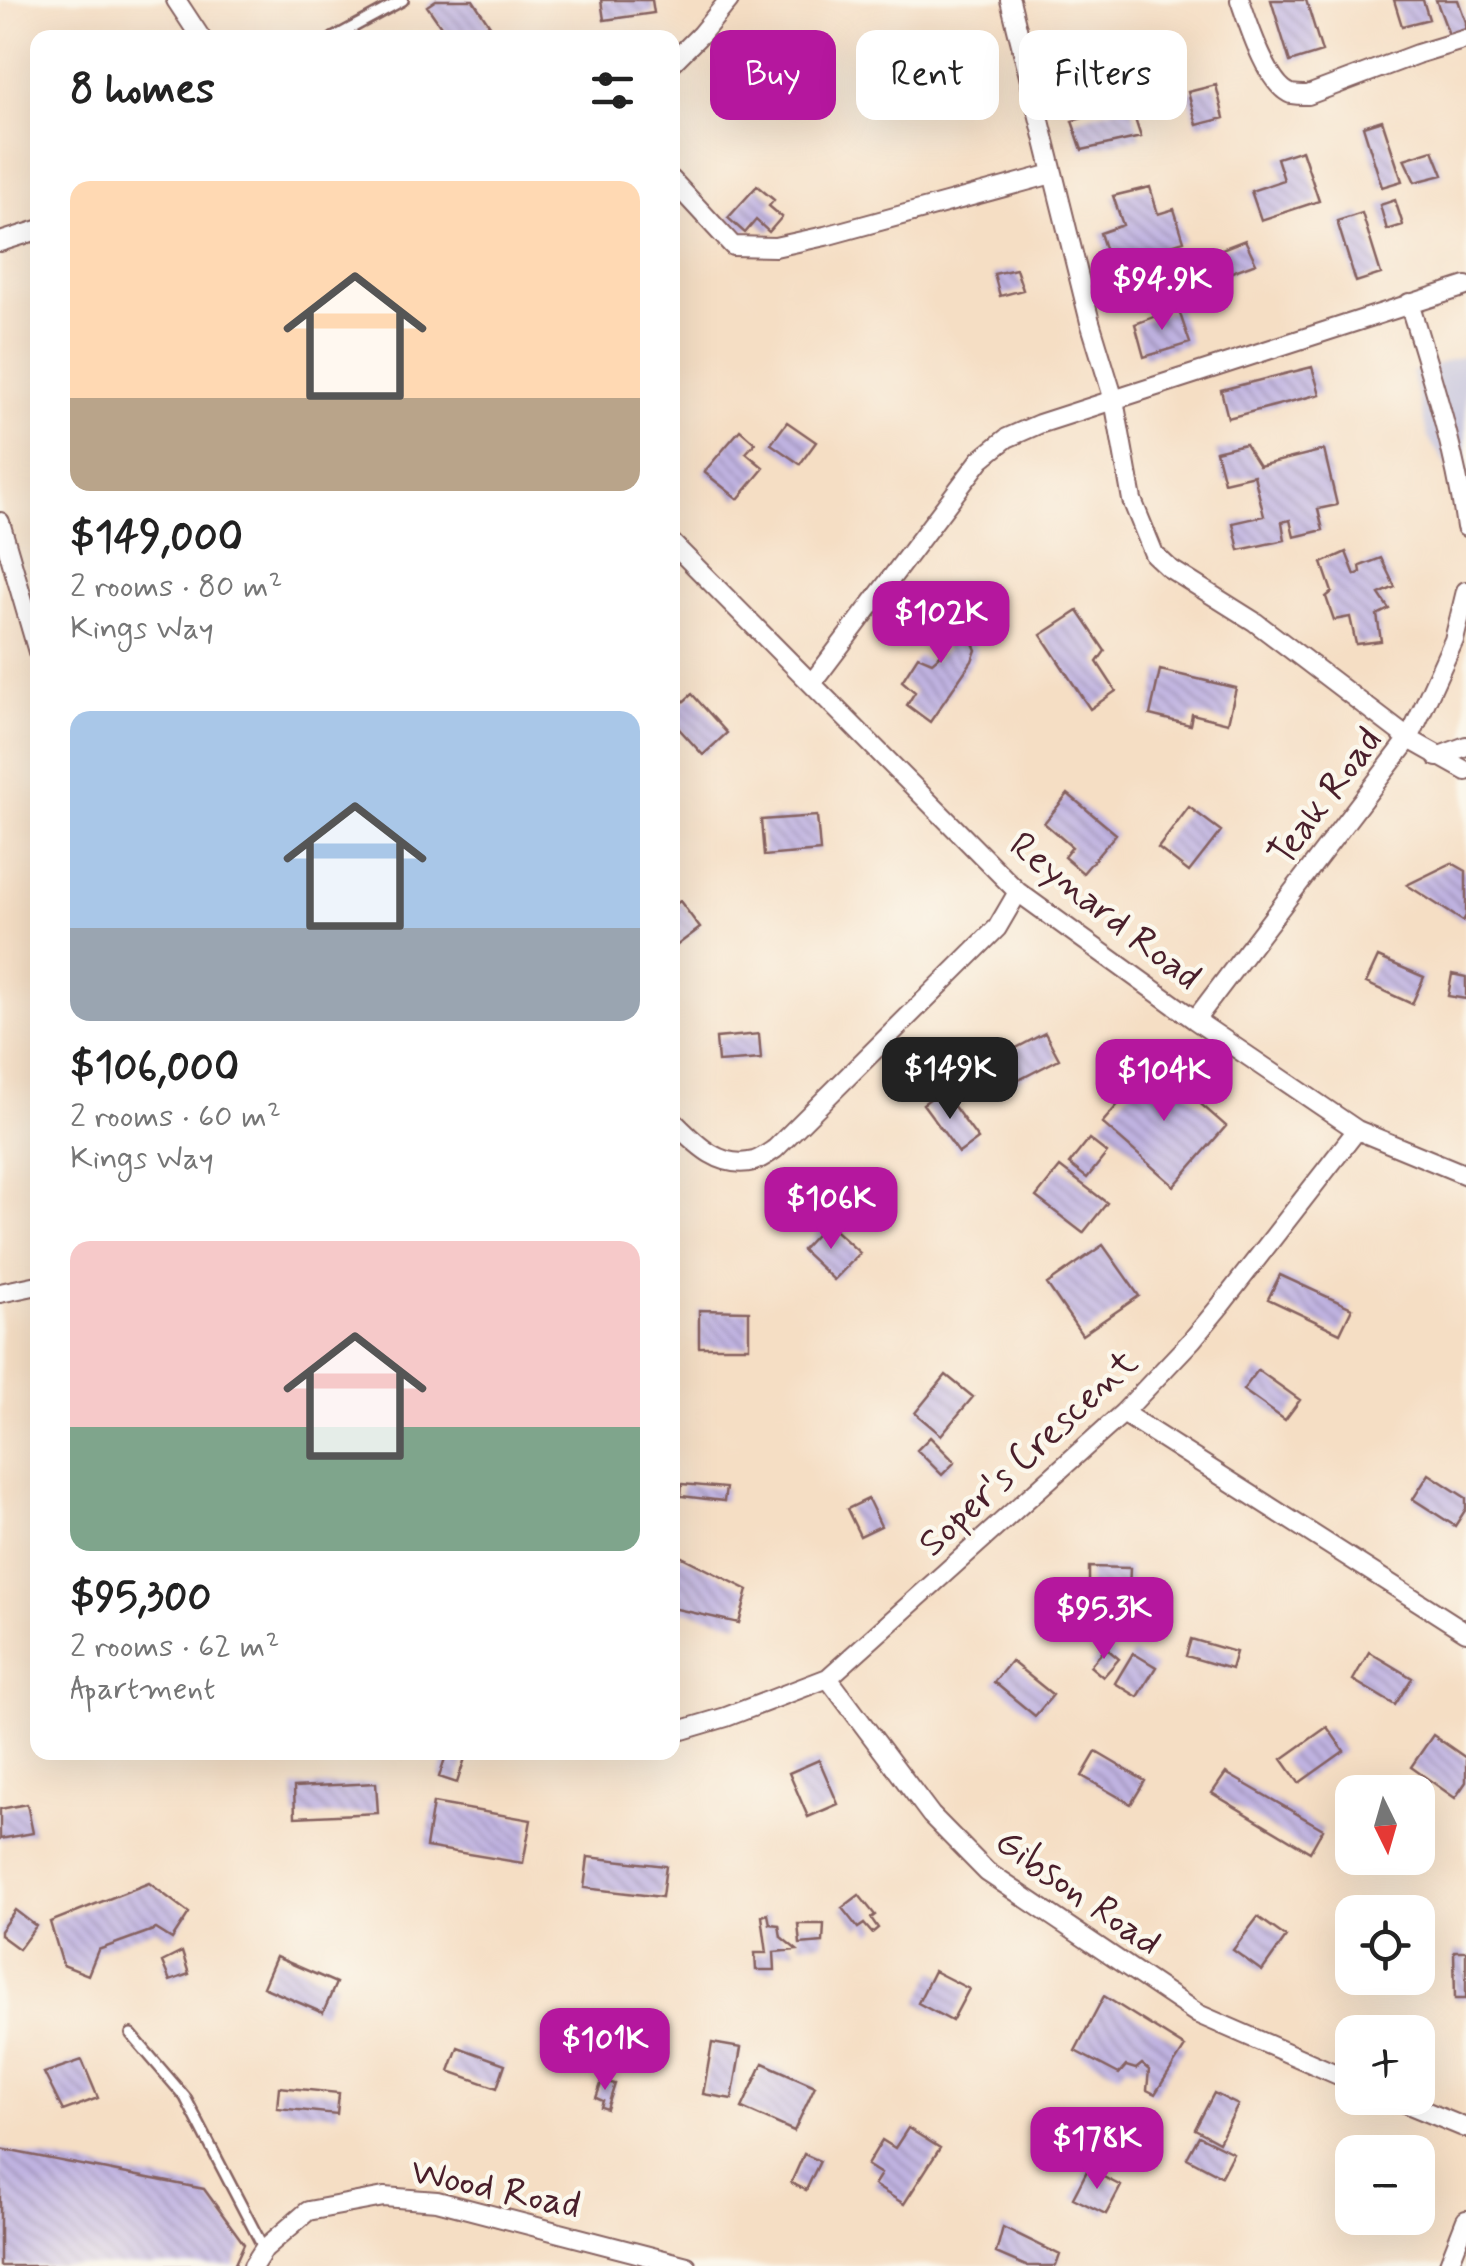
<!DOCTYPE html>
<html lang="en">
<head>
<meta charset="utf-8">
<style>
	:root { --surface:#fff; --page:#f2f2f2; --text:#222; --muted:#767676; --accent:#b5179e }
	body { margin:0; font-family:Mynerve,sans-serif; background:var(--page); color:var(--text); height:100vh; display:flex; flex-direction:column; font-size:38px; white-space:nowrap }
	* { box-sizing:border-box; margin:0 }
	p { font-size:32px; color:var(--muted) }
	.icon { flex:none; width:55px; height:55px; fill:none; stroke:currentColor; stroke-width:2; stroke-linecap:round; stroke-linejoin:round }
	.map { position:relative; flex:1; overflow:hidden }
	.panel { position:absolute; left:30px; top:30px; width:650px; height:1730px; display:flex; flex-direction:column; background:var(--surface); border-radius:20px; box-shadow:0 10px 40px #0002 }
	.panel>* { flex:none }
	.hud { position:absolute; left:710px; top:30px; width:605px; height:90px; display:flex; gap:20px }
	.needle { width:65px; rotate:175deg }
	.buttons { position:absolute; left:1335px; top:1775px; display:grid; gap:20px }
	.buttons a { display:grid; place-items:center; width:100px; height:100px; border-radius:20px; background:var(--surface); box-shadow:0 10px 40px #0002; font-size:50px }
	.price { position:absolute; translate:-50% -85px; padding:0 22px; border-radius:20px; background:var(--accent); color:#fff; font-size:32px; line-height:65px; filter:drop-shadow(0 2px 5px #0008) }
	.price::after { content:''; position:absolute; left:50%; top:60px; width:30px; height:22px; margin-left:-15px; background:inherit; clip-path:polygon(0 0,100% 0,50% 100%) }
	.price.current { background:#222; color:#fff }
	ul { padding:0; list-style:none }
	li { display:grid; align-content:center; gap:20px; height:530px; padding:0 40px }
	li span { display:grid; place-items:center; height:310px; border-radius:20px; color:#555 }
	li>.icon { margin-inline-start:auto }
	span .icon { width:180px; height:180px; fill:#fffc; stroke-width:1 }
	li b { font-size:42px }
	h2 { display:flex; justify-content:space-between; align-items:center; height:120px; padding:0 40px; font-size:42px }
	.tag { padding:0 35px; border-radius:20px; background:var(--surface); box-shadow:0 10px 40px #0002; font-size:35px; line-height:90px }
	.tag.current { background:var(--accent); color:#fff }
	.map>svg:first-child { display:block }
</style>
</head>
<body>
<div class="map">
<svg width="1466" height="2266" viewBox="0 0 1466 2266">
	<defs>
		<pattern id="building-back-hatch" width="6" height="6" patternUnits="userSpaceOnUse" patternTransform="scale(2.5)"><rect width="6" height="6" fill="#c0b3e1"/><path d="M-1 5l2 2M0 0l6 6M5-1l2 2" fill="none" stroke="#9e91b7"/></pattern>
	</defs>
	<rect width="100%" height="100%" fill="#fbf7ec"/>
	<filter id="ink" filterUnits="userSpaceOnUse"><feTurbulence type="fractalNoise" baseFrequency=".01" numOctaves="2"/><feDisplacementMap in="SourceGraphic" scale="20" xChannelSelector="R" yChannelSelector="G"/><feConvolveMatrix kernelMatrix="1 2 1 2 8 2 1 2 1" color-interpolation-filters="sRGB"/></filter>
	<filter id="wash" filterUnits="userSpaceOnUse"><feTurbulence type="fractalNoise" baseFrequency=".0048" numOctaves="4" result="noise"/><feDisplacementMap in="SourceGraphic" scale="40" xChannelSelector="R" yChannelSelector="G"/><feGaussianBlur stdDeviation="2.25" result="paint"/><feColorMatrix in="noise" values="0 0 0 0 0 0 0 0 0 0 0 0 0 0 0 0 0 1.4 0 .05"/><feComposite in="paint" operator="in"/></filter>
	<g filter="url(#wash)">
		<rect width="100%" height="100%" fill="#f5dec4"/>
		<path fill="#c3c1db" d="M1466 355V495L1428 438 1412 372Z"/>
		<g id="blocks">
			<path fill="url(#building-back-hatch)" d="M436 0H473L498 38H449L427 6Z
				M601 0H652L654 13 604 20Z
				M1271 0H1306L1322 52 1290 62Z
				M1394 0H1423L1429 19 1402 26Z
				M1436 0H1458L1466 22V34L1451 40Z
				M1216 85 1224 118 1197 125 1188 92Z
				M1130 104 1141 137 1082 150 1072 121Z
				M1382 120 1402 181 1382 187 1363 126Z
				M1302 150 1319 201 1261 220 1251 191 1284 180 1277 158Z
				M1433 150 1443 175 1415 182 1404 159Z
				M757 186 774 200 769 206 782 217 769 232 756 220 745 233 728 218Z
				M1150 187 1158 214 1174 209 1184 241 1110 264 1100 233 1123 225 1113 196Z
				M1395 200 1403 225 1387 230 1380 205Z
				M1362 213 1381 274 1356 282 1337 221Z
				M1245 240 1256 263 1224 275 1214 252Z
				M1016 269 1023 290 1000 296 994 274Z
				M1178 308 1190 343 1144 357 1135 324Z
				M1312 367 1320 394 1228 418 1221 390Z
				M787 422 816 442 800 464 771 444Z
				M740 430 755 443 746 453 764 468 738 499 704 472Z
				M1245 444 1259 466 1324 450 1337 505 1318 509 1323 530 1294 537 1290 520 1282 522 1285 540 1239 550 1233 523 1264 516 1254 475 1224 482 1216 451Z
				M1346 552 1355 575 1361 572 1360 566 1381 558 1395 587 1379 594 1389 609 1377 615 1381 641 1356 644 1350 617 1334 620 1326 597 1332 592 1322 563Z
				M956 604 976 650 972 661 930 722 907 705 915 692 902 681 918 656 932 662 946 650 937 611Z
				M1078 611 1105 651 1097 662 1116 691 1090 709 1041 635Z
				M1160 670 1236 688 1228 723 1192 714 1190 725 1150 715Z
				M692 694 727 733 703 755 672 721V712Z
				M1068 794 1116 834 1083 873 1064 857 1072 847 1044 823Z
				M1189 807 1221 831 1189 872 1158 848Z
				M817 816 820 851 764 856 761 820Z
				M1452 863 1466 871V916L1463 921 1407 885Z
				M680 901 700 928 672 949V907Z
				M1378 957 1424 977 1412 1004 1366 983Z
				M1452 974 1466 977V999L1448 996Z
				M1045 1033 1059 1059 1011 1084 997 1058Z
				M759 1034 761 1059 718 1062 716 1038Z
				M1154 1063 1226 1126 1174 1186 1102 1123Z
				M942 1090 978 1139 959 1153 923 1104Z
				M1089 1139 1107 1153 1087 1178 1069 1164Z
				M1060 1167 1107 1203 1083 1233 1036 1197Z
				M827 1223 860 1253 834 1280 802 1250Z
				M1103 1245 1139 1296 1082 1335 1047 1284Z
				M1280 1275 1352 1308 1340 1333 1268 1299Z
				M699 1310 749 1311V1347H699Z
				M1258 1370 1300 1400 1285 1420 1243 1390Z
				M946 1375 973 1397 941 1435 915 1413Z
				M930 1437 955 1462 942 1475 917 1450Z
				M1429 1474 1466 1498V1509L1455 1526 1413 1499Z
				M682 1484 726 1488 724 1501 681 1496Z
				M868 1499 881 1526 860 1536 847 1509Z
				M672 1552 748 1590 739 1623 672 1608Z
				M1089 1567 1130 1568 1129 1591H1089Z
				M1191 1639 1236 1652 1231 1669 1186 1656Z
				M1106 1648 1119 1659 1103 1677 1090 1666Z
				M1369 1652 1412 1678 1395 1705 1353 1680Z
				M1133 1653 1156 1667 1138 1697 1115 1683Z
				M1011 1661 1053 1695 1035 1716 994 1682Z
				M1327 1727 1344 1751 1299 1783 1282 1759Z
				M1433 1735 1466 1758V1782L1455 1798 1411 1767Z
				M447 1752H467L457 1783 439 1777Z
				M1096 1752 1145 1781 1131 1804 1082 1776Z
				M819 1760 838 1804 808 1817 789 1773Z
				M1226 1773 1323 1829 1310 1852 1212 1793Z
				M376 1783 378 1813 295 1817 294 1787Z
				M433 1803 531 1820 523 1863 426 1847Z
				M27 1804 33 1833 0 1839V1809Z
				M588 1857 666 1866 662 1897 584 1888Z
				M149 1883 189 1913 172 1939 156 1929 98 1950 88 1975 63 1965 50 1922Z
				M859 1895 875 1915 871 1918 878 1928 872 1933 864 1924 858 1928 842 1908Z
				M15 1910 36 1926 19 1949 0 1935V1931Z
				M768 1914 770 1924 779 1925 781 1937 797 1950 774 1952 775 1970H756L755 1953H767L762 1916Z
				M1258 1917 1286 1937 1262 1971 1233 1950Z
				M798 1924H824L823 1942 800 1944Z
				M1454 1951H1466V1999H1455Z
				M182 1952 189 1974 170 1981 162 1962Z
				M276 1957 336 1983 323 2013 263 1987Z
				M934 1971 969 1989 952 2021 918 2003Z
				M1104 1996 1185 2047 1155 2094 1147 2090 1149 2070 1142 2064 1136 2069 1126 2066 1119 2074 1075 2051Z
				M712 2043 741 2048 732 2099 703 2094Z
				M458 2047 505 2064 497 2088 449 2071Z
				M82 2060 98 2098 63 2111 44 2073Z
				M763 2063 815 2086 794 2131 742 2108Z
				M602 2081 615 2084 607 2109 601 2107 603 2101 596 2098Z
				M279 2087 339 2093 337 2114 277 2108Z
				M1214 2093 1238 2105 1219 2142 1195 2129Z
				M908 2128 940 2148 904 2204 874 2185 881 2174 867 2165 882 2140 895 2148Z
				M1199 2136 1233 2153 1221 2176 1187 2158Z
				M0 2149 204 2189 244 2244 234 2266H0Z
				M804 2154 820 2161 806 2190 791 2183Z
				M1088 2169 1121 2186 1106 2214 1073 2198Z
				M1003 2227 1060 2255 1056 2266H1026L996 2253Z"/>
		</g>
	</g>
	<g filter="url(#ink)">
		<use href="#blocks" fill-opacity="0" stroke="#866261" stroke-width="2.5"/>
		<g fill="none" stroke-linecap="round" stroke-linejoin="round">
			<defs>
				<path id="lane" d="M333 38 403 0
					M131 2034 185 2097 264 2249"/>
				<path id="street" d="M176 0 201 38
					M1010 0 1090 322 1114 400 1132 500 1154 554 1169 568 1255 622 1409 739 1466 771
					M1240 0C1248 23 1267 85 1291 94 1296 95 1303 95 1308 95L1417 54 1466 39
					M672 63 701 34 729 0
					M672 180 733 246 775 247 825 236 1052 174
					M0 242 38 230
					M1409 303C1432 378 1455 449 1466 527
					M0 522 38 652
					M672 543 1018 892 1195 1020 1357 1130 1466 1175
					M812 683 981 459 1007 438 1039 424 1466 286
					M1437 757 1466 746
					M1195 1020 1409 739 1454 640 1466 591
					M672 1120C694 1142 719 1170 754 1161 761 1159 769 1153 775 1149L997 928 1018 892
					M0 1293 38 1285
					M1123 1413 1466 1632
					M828 1678 931 1815 987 1872 1198 2014 1352 2081
					M672 1733 726 1717 828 1678 1123 1413 1192 1340 1220 1306 1357 1130
					M1393 2098 1466 2128
					M253 2266 264 2249 308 2211 384 2197 437 2201 687 2266
					M1448 2266 1466 2220"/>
			</defs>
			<use href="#lane" stroke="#866261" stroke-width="14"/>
			<use href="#street" stroke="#866261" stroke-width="22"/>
			<use href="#lane" stroke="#fff" stroke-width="9"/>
			<use href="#street" stroke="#fff" stroke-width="18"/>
		</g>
	</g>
	<g text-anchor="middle" stroke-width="9" stroke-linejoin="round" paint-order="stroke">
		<g font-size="38" fill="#4a1f2b" stroke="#fbf7ec">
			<text transform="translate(1324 796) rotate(-53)" y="13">Teak Road</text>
			<text transform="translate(1106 910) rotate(38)" y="13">Reynard Road</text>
			<text transform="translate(1027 1452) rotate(-43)" y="13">Soper's Crescent</text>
			<text transform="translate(1079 1891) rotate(35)" y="13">Gibson Road</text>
			<text transform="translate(496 2187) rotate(12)" y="13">Wood Road</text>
		</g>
	</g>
</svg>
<div class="buttons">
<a><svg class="needle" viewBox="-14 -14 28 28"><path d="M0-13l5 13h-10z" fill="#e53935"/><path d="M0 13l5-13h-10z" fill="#767676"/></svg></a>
<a><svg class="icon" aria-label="locate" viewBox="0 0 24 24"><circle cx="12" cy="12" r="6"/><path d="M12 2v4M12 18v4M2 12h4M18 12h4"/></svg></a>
<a>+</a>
<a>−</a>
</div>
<b class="price" style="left:1162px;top:333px">$94.9K</b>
<b class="price" style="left:941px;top:666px">$102K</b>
<b class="price current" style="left:950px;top:1122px">$149K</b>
<b class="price" style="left:1164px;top:1124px">$104K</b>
<b class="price" style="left:831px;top:1252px">$106K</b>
<b class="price" style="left:1104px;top:1662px">$95.3K</b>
<b class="price" style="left:605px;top:2093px">$101K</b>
<b class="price" style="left:1097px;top:2192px">$178K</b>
<div class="hud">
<a class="tag current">Buy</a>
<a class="tag">Rent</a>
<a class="tag">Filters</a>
</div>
<section class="panel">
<h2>8 homes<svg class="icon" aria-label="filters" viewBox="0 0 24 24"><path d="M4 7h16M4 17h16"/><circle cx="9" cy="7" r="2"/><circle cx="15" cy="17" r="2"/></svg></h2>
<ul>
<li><span style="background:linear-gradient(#ffd9b3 70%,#b9a48a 0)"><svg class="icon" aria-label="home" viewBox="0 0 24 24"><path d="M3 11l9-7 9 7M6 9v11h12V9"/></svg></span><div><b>$149,000</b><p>2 rooms · 80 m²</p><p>Kings Way</p></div></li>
<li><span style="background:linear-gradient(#a9c7e8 70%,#9aa5b1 0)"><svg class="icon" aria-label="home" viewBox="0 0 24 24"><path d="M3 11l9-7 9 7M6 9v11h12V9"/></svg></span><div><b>$106,000</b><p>2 rooms · 60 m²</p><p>Kings Way</p></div></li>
<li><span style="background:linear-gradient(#f6c9c9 60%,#7fa58c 0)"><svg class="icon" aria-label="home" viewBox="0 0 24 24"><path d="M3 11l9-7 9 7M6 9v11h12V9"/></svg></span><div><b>$95,300</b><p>2 rooms · 62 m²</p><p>Apartment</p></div></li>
</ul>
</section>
</div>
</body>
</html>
